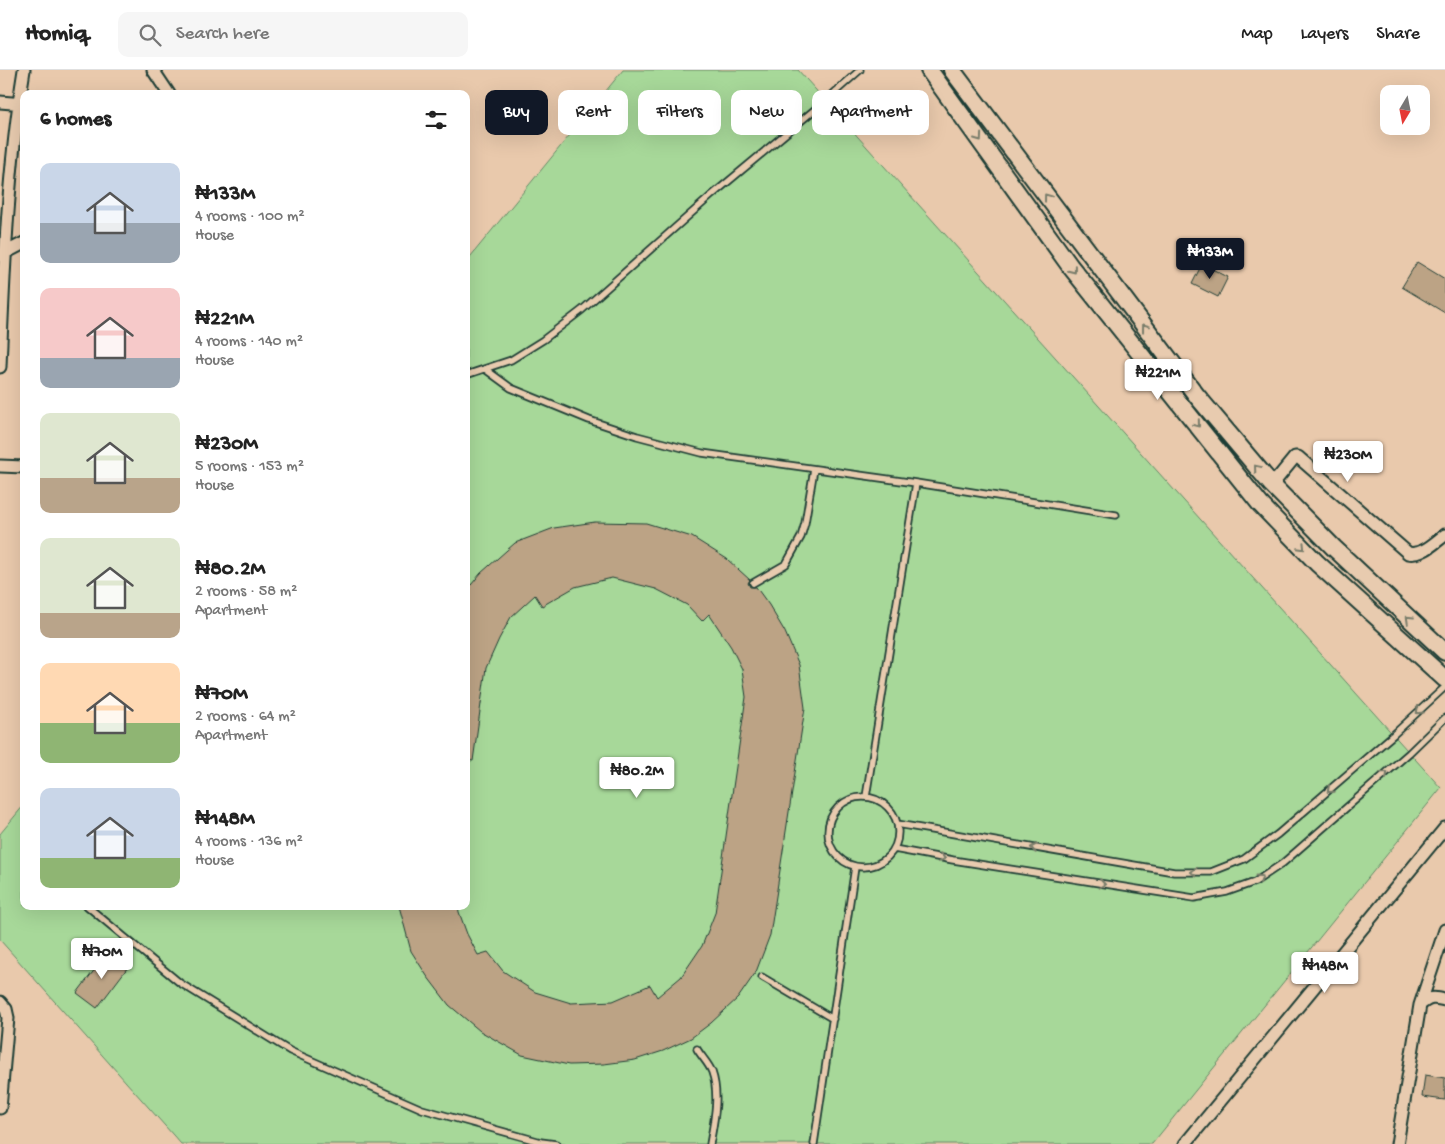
<!DOCTYPE html>
<html lang="en">
<head>
<meta charset="utf-8">
<style>
	:root { --surface:#fff; --page:#f6f6f6; --text:#222; --muted:#767676; --line:#e0e0e0; --accent:#111827 }
	body { margin:0; font-family:"Gochi Hand",sans-serif; background:var(--page); color:var(--text); height:100vh; display:flex; flex-direction:column; font-size:19px; white-space:nowrap }
	* { box-sizing:border-box; margin:0 }
	p { font-size:16px; color:var(--muted) }
	.icon { flex:none; width:28px; height:28px; fill:none; stroke:currentColor; stroke-width:2; stroke-linecap:round; stroke-linejoin:round }
	.map { position:relative; flex:1; overflow:hidden }
	.panel { position:absolute; left:20px; top:20px; width:450px; height:820px; display:flex; flex-direction:column; background:var(--surface); border-radius:10px; box-shadow:0 5px 20px #0002 }
	.panel>* { flex:none }
	.hud { position:absolute; left:485px; top:20px; width:475px; height:45px; display:flex; gap:10px }
	.needle { width:32px; rotate:190deg }
	.controls { position:absolute; left:1380px; top:15px; display:grid; gap:10px }
	.controls a { display:grid; place-items:center; width:50px; height:50px; border-radius:10px; background:var(--surface); box-shadow:0 5px 20px #0002; font-size:25px }
	.price { position:absolute; translate:-50% -42px; padding:0 11px; border-radius:5px; background:#fff; color:#222; font-size:16px; line-height:32px; filter:drop-shadow(0 1px 2px #0008) }
	.price::after { content:''; position:absolute; left:50%; top:30px; width:15px; height:11px; margin-left:-8px; background:inherit; clip-path:polygon(0 0,100% 0,50% 100%) }
	.price.active { background:var(--accent); color:#fff }
	ul { padding:0; list-style:none }
	li { display:flex; align-items:center; gap:15px; height:125px; padding:0 20px }
	li span { display:grid; place-items:center; flex:none; width:140px; height:100px; border-radius:10px; color:#555 }
	li>.icon { margin-inline-start:auto }
	span .icon { width:60px; height:60px; fill:#fffc; stroke-width:1 }
	li b { font-size:21px }
	h2 { display:flex; justify-content:space-between; align-items:center; height:60px; padding:0 20px; font-size:21px }
	.pill { padding:0 18px; border-radius:10px; background:var(--surface); box-shadow:0 5px 20px #0002; font-size:18px; line-height:45px }
	.pill.active { background:var(--accent); color:#fff }
	header { display:flex; align-items:center; gap:30px; box-sizing:border-box; height:70px; padding:0 25px; background:var(--surface); border-bottom:1px solid var(--line) }
	header strong { font-size:24px }
	nav { display:flex; gap:28px; margin-inline-start:auto; font-size:18px }
	.search { width:350px; height:45px; background:var(--page); display:flex; align-items:center; gap:12px; box-sizing:border-box; padding:0 18px; border-radius:10px; color:var(--muted); font-size:19px }
	.map>svg:first-child { display:block }
</style>
</head>
<body>
<header>
<strong>Homiq</strong>
<div class="search"><svg class="icon" aria-label="search" viewBox="0 0 24 24"><circle cx="10" cy="10" r="6"/><path d="M15 15l6 6"/></svg>Search here</div>
<nav><a>Map</a><a>Layers</a><a>Share</a></nav>
</header>
<div class="map">
<svg width="1445" height="1074" viewBox="0 0 1445 1074">
	<rect width="100%" height="100%" fill="#e9c9ac"/>
	<filter id="ink" filterUnits="userSpaceOnUse"><feTurbulence type="fractalNoise" baseFrequency=".02" numOctaves="2"/><feDisplacementMap in="SourceGraphic" scale="10" xChannelSelector="R" yChannelSelector="G"/><feConvolveMatrix kernelMatrix="1 2 1 2 8 2 1 2 1" color-interpolation-filters="sRGB"/></filter>
	<g filter="url(#ink)">
		<path fill="#a7d899" stroke="#638a66" d="M623 0H798L1441 718 1152 1074H181L0 870V764L24 735V836H466V192Z"/>
		<path fill="#bca385" stroke="#1f3d34" d="M1417 192 1445 209V243L1402 217Z
			M1202 194 1228 207 1218 227 1192 214Z
			M595 452 646 453 692 467 727 489 750 510 748 513 750 517H756L769 535 785 562 799 595 805 638 770 865 756 902 738 928 711 953 691 968 663 981 635 990 604 994 569 995 522 985 480 961 449 935 427 906 411 881 399 836H458L459 842 467 864 478 885 488 882 503 901 535 922 571 933 613 931 650 915 657 927 681 907 702 876 715 843 746 627 742 599 731 577 709 544 702 551 687 535 656 519 612 508 575 517 542 536 535 525 511 547 499 569 486 598 473 691 466 690V521L481 503 515 473 554 458Z
			M108 882 128 897 97 938 77 923Z
			M1425 1005 1445 1008V1030L1422 1027Z"/>
		<g fill="none" stroke-linecap="round" stroke-linejoin="round">
			<defs>
				<path id="lane" d="M485 299 511 318 589 350 637 366 702 383 916 413 1116 445
					M466 305 511 290 543 270 582 240 712 125 825 31 860 0
					M753 513 786 494 801 467 805 453 814 399
					M828 762a35 35 0 1 1 70 0a35 35 0 1 1-70 0Z
					M866 727 916 413
					M897 754 1174 802H1211L1244 789 1278 764 1393 665 1445 617
					M894 779 953 790 1194 828 1227 822 1255 812 1283 793 1409 683 1445 648
					M87 836 180 913 290 981 422 1039 541 1072 556 1074
					M762 907 833 949
					M697 979C701 986 709 994 712 1002 720 1025 714 1051 710 1074
					M814 1074 855 797"/>
				<path id="street" d="M153 0 169 24
					M0 32 24 34
					M1 185 24 173
					M0 297C4 198 8 98 24 0
					M0 396 24 397
					M1272 415 1295 387H1298L1408 483C1422 486 1434 473 1445 465
					M0 932 6 939 8 948 0 1038
					M1420 935C1429 927 1434 927 1445 930
					M1185 1074 1445 758
					M1397 1074 1420 935 1445 860"/>
				<path id="secondary" d="M929 0 1070 196 1260 434 1317 493 1445 609
					M952 0 1197 326 1272 415 1334 478 1445 582"/>
			</defs>
			<use href="#lane" stroke="#1f3d34" stroke-width="9"/>
			<use href="#street" stroke="#1f3d34" stroke-width="15"/>
			<use href="#secondary" stroke="#1f3d34" stroke-width="20"/>
			<use href="#lane" stroke="#e8cbaf" stroke-width="5.5"/>
			<use href="#street" stroke="#e8cbaf" stroke-width="11"/>
			<use href="#secondary" stroke="#e8cbaf" stroke-width="16"/>
		</g>
		<defs><path id="oneway-chevron" d="M-2-3.5L2.5 0L-2 3.5" fill="none" stroke-width="1.6" stroke-linecap="round" stroke-linejoin="round" transform="scale(1.25)"/></defs>
		<g stroke="#797d6b">
			<use href="#oneway-chevron" transform="translate(979 68) rotate(55)"/>
			<use href="#oneway-chevron" transform="translate(1047 127) rotate(-127)"/>
			<use href="#oneway-chevron" transform="translate(1073 200) rotate(52)"/>
			<use href="#oneway-chevron" transform="translate(1145 257) rotate(-127)"/>
			<use href="#oneway-chevron" transform="translate(1197 354) rotate(51)"/>
			<use href="#oneway-chevron" transform="translate(1257 398) rotate(-130)"/>
			<use href="#oneway-chevron" transform="translate(1302 477) rotate(46)"/>
			<use href="#oneway-chevron" transform="translate(1409 549) rotate(-136)"/>
			<use href="#oneway-chevron" transform="translate(1419 641) rotate(137)"/>
			<use href="#oneway-chevron" transform="translate(1385 704) rotate(-41)"/>
			<use href="#oneway-chevron" transform="translate(1330 720) rotate(139)"/>
			<use href="#oneway-chevron" transform="translate(1034 778) rotate(-170)"/>
			<use href="#oneway-chevron" transform="translate(942 788) rotate(11)"/>
			<use href="#oneway-chevron" transform="translate(1194 802) rotate(-179)"/>
			<use href="#oneway-chevron" transform="translate(1260 808) rotate(-32)"/>
			<use href="#oneway-chevron" transform="translate(1102 814) rotate(9)"/>
		</g>
	</g>
</svg>
<div class="controls">
<a><svg class="needle" viewBox="-14 -14 28 28"><path d="M0-13l5 13h-10z" fill="#e53935"/><path d="M0 13l5-13h-10z" fill="#767676"/></svg></a>
</div>
<b class="price active" style="left:1210px;top:210px">₦133M</b>
<b class="price" style="left:1158px;top:331px">₦221M</b>
<b class="price" style="left:1348px;top:413px">₦230M</b>
<b class="price" style="left:637px;top:729px">₦80.2M</b>
<b class="price" style="left:102px;top:910px">₦70M</b>
<b class="price" style="left:1325px;top:924px">₦148M</b>
<div class="hud">
<a class="pill active">Buy</a>
<a class="pill">Rent</a>
<a class="pill">Filters</a>
<a class="pill">New</a>
<a class="pill">Apartment</a>
</div>
<section class="panel">
<h2>6 homes<svg class="icon" aria-label="filters" viewBox="0 0 24 24"><path d="M4 7h16M4 17h16"/><circle cx="9" cy="7" r="2"/><circle cx="15" cy="17" r="2"/></svg></h2>
<ul>
<li><span style="background:linear-gradient(#c9d6e8 60%,#9aa5b1 0)"><svg class="icon" aria-label="home" viewBox="0 0 24 24"><path d="M3 11l9-7 9 7M6 9v11h12V9"/></svg></span><div><b>₦133M</b><p>4 rooms · 100 m²</p><p>House</p></div></li>
<li><span style="background:linear-gradient(#f6c9c9 70%,#9aa5b1 0)"><svg class="icon" aria-label="home" viewBox="0 0 24 24"><path d="M3 11l9-7 9 7M6 9v11h12V9"/></svg></span><div><b>₦221M</b><p>4 rooms · 140 m²</p><p>House</p></div></li>
<li><span style="background:linear-gradient(#dfe7d0 65%,#b9a48a 0)"><svg class="icon" aria-label="home" viewBox="0 0 24 24"><path d="M3 11l9-7 9 7M6 9v11h12V9"/></svg></span><div><b>₦230M</b><p>5 rooms · 153 m²</p><p>House</p></div></li>
<li><span style="background:linear-gradient(#dfe7d0 75%,#b9a48a 0)"><svg class="icon" aria-label="home" viewBox="0 0 24 24"><path d="M3 11l9-7 9 7M6 9v11h12V9"/></svg></span><div><b>₦80.2M</b><p>2 rooms · 58 m²</p><p>Apartment</p></div></li>
<li><span style="background:linear-gradient(#ffd9b3 60%,#8fb573 0)"><svg class="icon" aria-label="home" viewBox="0 0 24 24"><path d="M3 11l9-7 9 7M6 9v11h12V9"/></svg></span><div><b>₦70M</b><p>2 rooms · 64 m²</p><p>Apartment</p></div></li>
<li><span style="background:linear-gradient(#c9d6e8 70%,#8fb573 0)"><svg class="icon" aria-label="home" viewBox="0 0 24 24"><path d="M3 11l9-7 9 7M6 9v11h12V9"/></svg></span><div><b>₦148M</b><p>4 rooms · 136 m²</p><p>House</p></div></li>
</ul>
</section>
</div>
</body>
</html>
